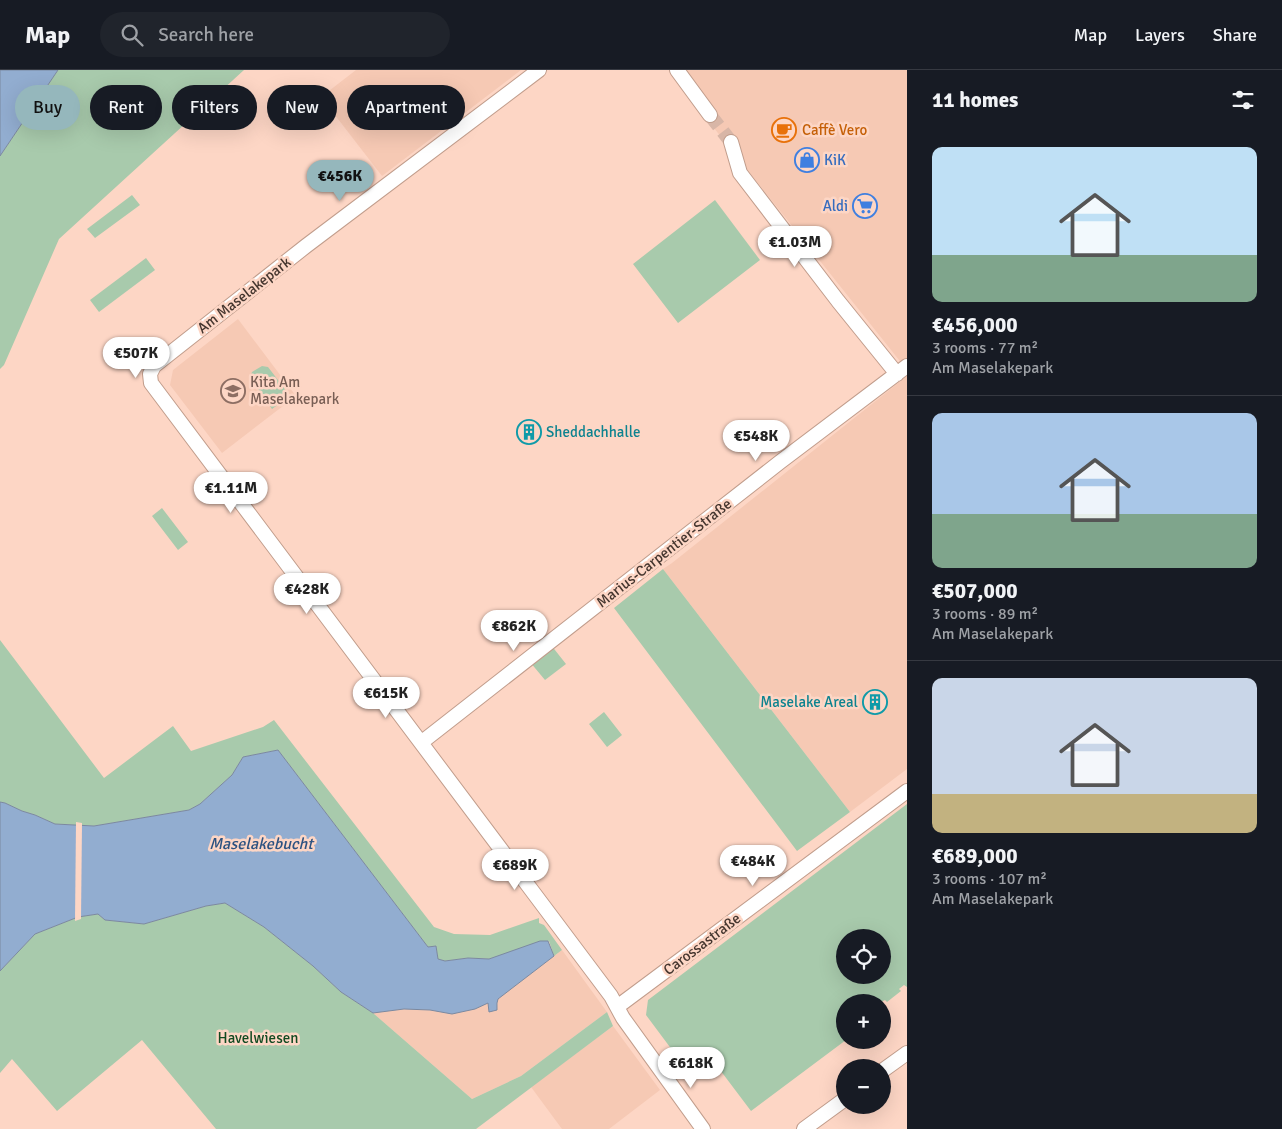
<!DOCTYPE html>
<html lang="en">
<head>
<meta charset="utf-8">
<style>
	:root { --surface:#171b24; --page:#20242c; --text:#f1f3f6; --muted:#9ea1a6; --line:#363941; --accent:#95b7bc }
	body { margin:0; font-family:Signika,sans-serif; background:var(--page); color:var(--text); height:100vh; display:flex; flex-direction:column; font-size:19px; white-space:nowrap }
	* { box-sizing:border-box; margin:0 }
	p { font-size:16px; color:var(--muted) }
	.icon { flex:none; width:28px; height:28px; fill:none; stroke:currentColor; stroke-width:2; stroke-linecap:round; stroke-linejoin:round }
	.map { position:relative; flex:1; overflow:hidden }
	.panel { display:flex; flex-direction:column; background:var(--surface); width:375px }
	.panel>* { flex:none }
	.guide { position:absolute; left:15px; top:15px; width:475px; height:45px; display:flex; gap:10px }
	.fabs { position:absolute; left:836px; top:859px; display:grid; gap:10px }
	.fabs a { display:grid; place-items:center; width:55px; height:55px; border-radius:50%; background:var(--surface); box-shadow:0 5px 20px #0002; font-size:25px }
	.price { position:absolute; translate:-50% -42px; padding:0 11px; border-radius:18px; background:#fff; color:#222; font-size:16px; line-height:32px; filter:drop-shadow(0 1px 2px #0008) }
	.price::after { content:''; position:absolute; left:50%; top:30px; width:15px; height:11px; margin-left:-8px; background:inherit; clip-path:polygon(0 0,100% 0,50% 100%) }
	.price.selected { background:var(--accent); color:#111 }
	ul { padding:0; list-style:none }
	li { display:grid; align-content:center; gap:10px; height:265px; padding:0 25px }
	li+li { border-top:1px solid var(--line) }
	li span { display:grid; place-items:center; height:155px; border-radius:10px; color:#555 }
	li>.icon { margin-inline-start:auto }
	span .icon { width:90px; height:90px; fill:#fffc; stroke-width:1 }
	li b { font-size:21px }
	h2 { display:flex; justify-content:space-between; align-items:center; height:60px; padding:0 25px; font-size:21px }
	.chip { padding:0 18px; border-radius:22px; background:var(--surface); box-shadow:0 5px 20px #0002; font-size:18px; line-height:45px }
	.chip.selected { background:var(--accent); color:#111 }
	header { display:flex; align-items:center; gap:30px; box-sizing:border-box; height:70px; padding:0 25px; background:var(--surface); border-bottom:1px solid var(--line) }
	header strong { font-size:24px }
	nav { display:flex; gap:28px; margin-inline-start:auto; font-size:18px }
	.search { width:350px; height:45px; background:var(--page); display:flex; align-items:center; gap:12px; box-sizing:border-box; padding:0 18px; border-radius:28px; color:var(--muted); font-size:19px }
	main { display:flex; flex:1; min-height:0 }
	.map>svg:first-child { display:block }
</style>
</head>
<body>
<header>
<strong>Map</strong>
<div class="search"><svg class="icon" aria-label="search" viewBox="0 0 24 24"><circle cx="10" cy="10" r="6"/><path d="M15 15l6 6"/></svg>Search here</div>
<nav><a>Map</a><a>Layers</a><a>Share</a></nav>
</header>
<main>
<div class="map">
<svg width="907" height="1059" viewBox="0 0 907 1059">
	<rect width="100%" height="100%" fill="#fdd6c5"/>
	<path fill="#f6c9b4" d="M356 0H521L382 106 321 27Z
		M669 0H907V300L690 28Z
		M238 249 296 326 222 383 170 315 173 300Z
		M907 306V699L850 742 663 499 672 493Z
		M562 880 607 942 521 1006 472 1029 373 943 404 939 430 940 452 944 475 939 488 933 490 941 497 940 498 929Z
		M613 956 660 1020 609 1059H562L531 1017Z"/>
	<path fill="#a8caac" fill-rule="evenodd" d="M58 0H244L59 169 4 295 0 299V86Z
		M132 125 140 135 95 168 87 159Z
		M715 130 760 190 678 253 633 194Z
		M146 188 155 200 99 242 90 230Z
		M262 296 268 297 288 323 286 329 272 339 250 307 252 302Z
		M162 438 188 472 178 480 152 446Z
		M663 499 850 742 797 781 614 538Z
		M0 570 104 708 173 656 191 681 263 657 274 650 434 857 454 864 490 865 539 848V853L544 855 562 880 554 886 549 871 489 889 468 888 445 891 438 889 436 876 428 877 278 680 243 687 232 705 200 734 189 740 94 756 55 754 35 745 22 741 5 733 0 732Z
		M551 575 566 594 545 610 530 592Z
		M604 642 622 665 607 677 589 654Z
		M907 734V917L904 915 899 919 901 921 887 932 885 930 881 932H845L846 970 751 1041 708 984 687 1000 646 945 648 930ZM845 868H882V905H845Z
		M225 833 264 857 313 896 341 922 373 943 472 1029 521 1006 607 942 613 956 476 1059H216L142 970 57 1041 12 989 0 1003V901L35 864 78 847 98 844 105 850 144 854 206 836Z"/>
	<path fill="#92add0" stroke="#7b89a0" d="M0 0H58L0 86Z
		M278 680 428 877 436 876 438 889 445 891 468 888 489 889 540 871H548L554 886 498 929 497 933V940L489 942 488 933 475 939 452 944 430 940 404 939 373 943 341 922 313 896 264 857 225 833 206 836 144 854 105 850 98 844 78 847 35 864 0 901V732L5 733 22 741 35 745 55 754 94 756 189 740 200 734 232 705 243 687Z"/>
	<path fill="#fdd6c5" d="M76 752 82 753 81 849 75 851Z"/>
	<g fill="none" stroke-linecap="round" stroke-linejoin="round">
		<path stroke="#d8b6a7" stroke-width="14" stroke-dasharray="14 7" stroke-linecap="butt" d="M710 45 731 72"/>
		<defs>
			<path id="street" d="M539 0 306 176 154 296 150 304 151 313 611 926 623 948 703 1059
				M677 0 710 45
				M731 72 740 103 838 231 897 304
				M422 672 780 392 907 296
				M617 937 907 721
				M882 1001 907 983
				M804 1059 845 1029"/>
		</defs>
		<use href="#street" stroke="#c19d8c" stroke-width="16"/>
		<use href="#street" stroke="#fff" stroke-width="14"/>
	</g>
	<defs>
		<symbol id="cafe-ring" viewBox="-11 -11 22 22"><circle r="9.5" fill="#fdd6c5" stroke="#e8710a" stroke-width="1.5"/><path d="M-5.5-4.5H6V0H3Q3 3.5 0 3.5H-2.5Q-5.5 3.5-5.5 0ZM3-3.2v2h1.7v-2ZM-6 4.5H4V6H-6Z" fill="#e8710a"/></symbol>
		<symbol id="shop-ring" viewBox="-11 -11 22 22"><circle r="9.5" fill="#fdd6c5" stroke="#3f7fe0" stroke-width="1.5"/><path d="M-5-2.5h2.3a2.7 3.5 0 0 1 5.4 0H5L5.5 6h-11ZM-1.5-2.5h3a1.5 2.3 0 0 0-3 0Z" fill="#3f7fe0"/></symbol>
		<symbol id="supermarket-ring" viewBox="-11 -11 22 22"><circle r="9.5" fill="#fdd6c5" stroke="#3f7fe0" stroke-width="1.5"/><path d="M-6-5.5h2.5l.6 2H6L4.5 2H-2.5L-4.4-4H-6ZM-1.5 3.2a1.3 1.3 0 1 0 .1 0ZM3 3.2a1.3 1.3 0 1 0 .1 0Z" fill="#3f7fe0"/></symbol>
		<symbol id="school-ring" viewBox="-11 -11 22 22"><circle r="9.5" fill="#fdd6c5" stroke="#8d6e63" stroke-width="1.5"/><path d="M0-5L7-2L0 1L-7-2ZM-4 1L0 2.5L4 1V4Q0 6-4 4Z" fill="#8d6e63"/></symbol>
		<symbol id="building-ring" viewBox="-11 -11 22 22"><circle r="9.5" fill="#fdd6c5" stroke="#0f9aa8" stroke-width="1.5"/><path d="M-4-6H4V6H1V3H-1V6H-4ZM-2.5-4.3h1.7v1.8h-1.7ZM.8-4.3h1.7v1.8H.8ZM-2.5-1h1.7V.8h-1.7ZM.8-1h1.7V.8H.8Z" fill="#0f9aa8"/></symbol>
	</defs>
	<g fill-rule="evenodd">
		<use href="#cafe-ring" x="770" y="46" width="28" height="28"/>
		<use href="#shop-ring" x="793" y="76" width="28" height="28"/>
		<use href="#supermarket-ring" x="851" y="122" width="28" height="28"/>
		<use href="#school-ring" x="219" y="307" width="28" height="28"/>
		<use href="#building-ring" x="515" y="348" width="28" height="28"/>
		<use href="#building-ring" x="861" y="618" width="28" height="28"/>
	</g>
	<g text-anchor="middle" stroke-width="5" stroke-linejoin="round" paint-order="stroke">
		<g font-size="15" fill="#c56008" stroke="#fdd6c5" text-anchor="start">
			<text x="802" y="65">Caffè Vero</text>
		</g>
		<g font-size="15" fill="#366cbe" stroke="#fdd6c5" text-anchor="start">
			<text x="824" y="95">KiK</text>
			<text x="848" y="141" text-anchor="end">Aldi</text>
		</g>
		<g font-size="15" fill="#45362f" stroke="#fdd6c5">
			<text transform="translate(244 225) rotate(-38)" y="5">Am Maselakepark</text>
			<text transform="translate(664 483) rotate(-38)" y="5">Marius-Carpentier-Straße</text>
			<text transform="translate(702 874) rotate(-37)" y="5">Carossastraße</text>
		</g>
		<g font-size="15" fill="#785e54" stroke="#fdd6c5" text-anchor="start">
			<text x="250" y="317">Kita Am<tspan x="250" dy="17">Maselakepark</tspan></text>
		</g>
		<g font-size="15" fill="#0d838f" stroke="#fdd6c5" text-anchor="start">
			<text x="546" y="367">Sheddachhalle</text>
			<text x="858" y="637" text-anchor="end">Maselake Areal</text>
		</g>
		<g font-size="15" fill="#124a21" stroke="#fdd6c5">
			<text x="258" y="973">Havelwiesen</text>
		</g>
		<g font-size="16" font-style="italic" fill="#2c5281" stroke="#fdd6c5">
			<text x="261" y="779">Maselakebucht</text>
		</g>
	</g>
</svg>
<div class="fabs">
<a><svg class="icon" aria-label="locate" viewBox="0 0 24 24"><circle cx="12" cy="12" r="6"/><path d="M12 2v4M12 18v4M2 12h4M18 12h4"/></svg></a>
<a>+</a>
<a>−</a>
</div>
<b class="price selected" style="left:340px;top:132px">€456K</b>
<b class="price" style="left:795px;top:198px">€1.03M</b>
<b class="price" style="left:136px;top:309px">€507K</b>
<b class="price" style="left:756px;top:392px">€548K</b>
<b class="price" style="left:231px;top:444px">€1.11M</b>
<b class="price" style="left:307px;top:545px">€428K</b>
<b class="price" style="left:514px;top:582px">€862K</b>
<b class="price" style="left:386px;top:649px">€615K</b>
<b class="price" style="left:753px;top:817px">€484K</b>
<b class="price" style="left:515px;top:821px">€689K</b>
<b class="price" style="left:691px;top:1019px">€618K</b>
<div class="guide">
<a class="chip selected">Buy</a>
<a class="chip">Rent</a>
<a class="chip">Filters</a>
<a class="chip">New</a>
<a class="chip">Apartment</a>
</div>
</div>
<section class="panel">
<h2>11 homes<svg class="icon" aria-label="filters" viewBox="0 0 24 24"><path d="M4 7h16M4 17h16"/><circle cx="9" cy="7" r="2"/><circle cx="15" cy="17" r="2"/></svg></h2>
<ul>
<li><span style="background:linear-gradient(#bfe0f5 70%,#7fa58c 0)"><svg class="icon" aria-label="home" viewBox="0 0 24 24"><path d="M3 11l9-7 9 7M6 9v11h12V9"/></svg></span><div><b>€456,000</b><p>3 rooms · 77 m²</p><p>Am Maselakepark</p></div></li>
<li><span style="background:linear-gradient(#a9c7e8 65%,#7fa58c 0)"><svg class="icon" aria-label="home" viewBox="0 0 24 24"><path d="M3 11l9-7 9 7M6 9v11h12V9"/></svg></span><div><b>€507,000</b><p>3 rooms · 89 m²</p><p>Am Maselakepark</p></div></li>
<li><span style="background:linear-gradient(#c9d6e8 75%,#c2b280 0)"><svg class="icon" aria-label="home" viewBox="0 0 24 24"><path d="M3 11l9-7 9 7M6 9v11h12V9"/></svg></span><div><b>€689,000</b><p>3 rooms · 107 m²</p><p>Am Maselakepark</p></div></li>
</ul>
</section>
</main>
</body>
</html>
